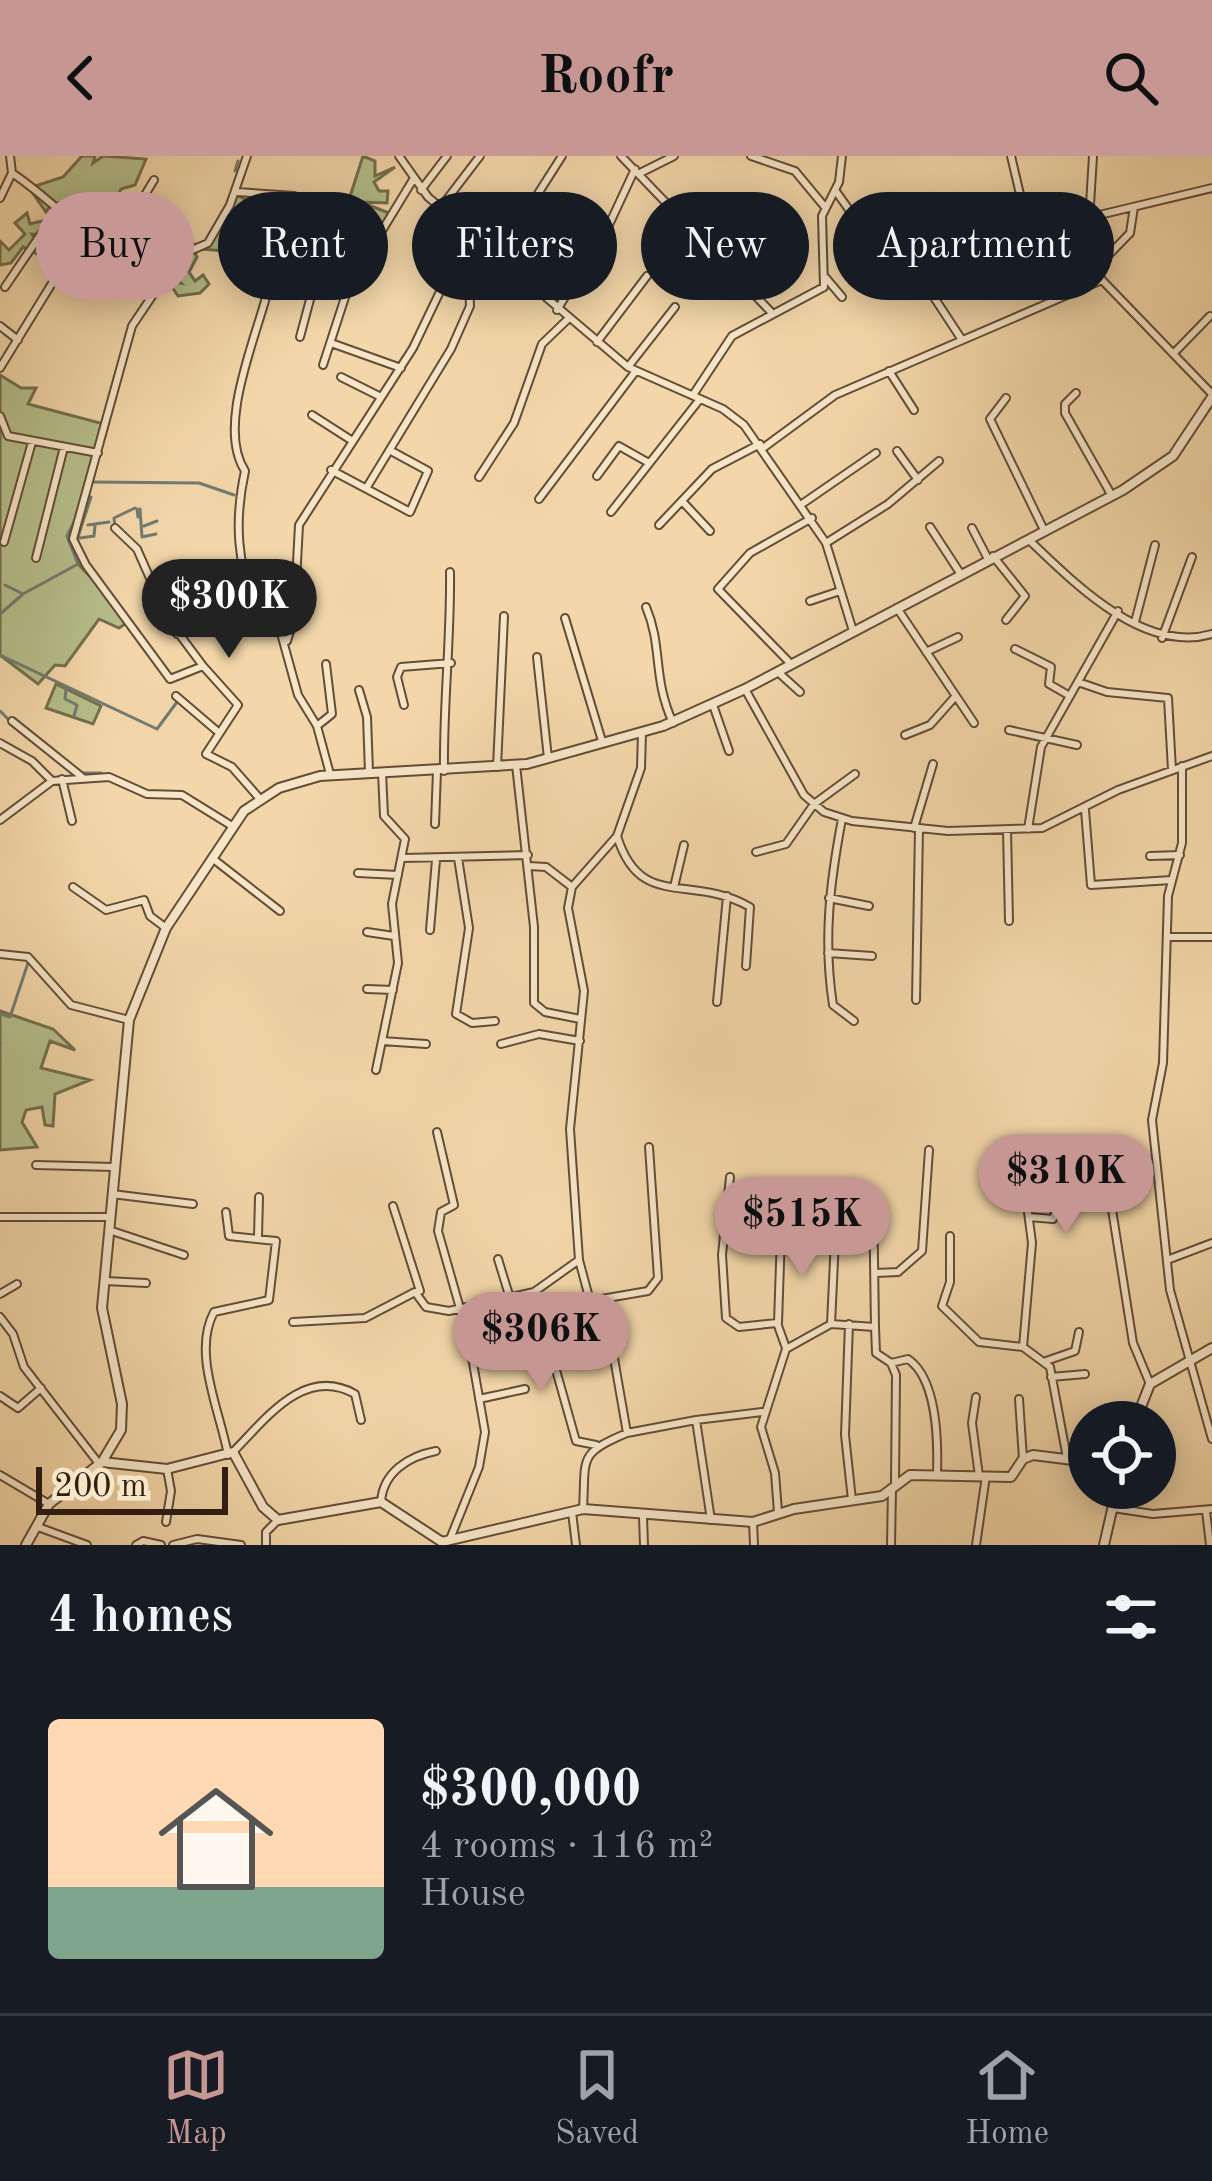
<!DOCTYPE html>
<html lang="en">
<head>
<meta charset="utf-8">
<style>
	:root { --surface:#171b24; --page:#242831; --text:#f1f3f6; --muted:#9ea1a6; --line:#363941; --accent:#c59692 }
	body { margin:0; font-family:"Old Standard TT",serif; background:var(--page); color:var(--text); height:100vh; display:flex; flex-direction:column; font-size:45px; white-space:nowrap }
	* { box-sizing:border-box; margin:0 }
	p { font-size:39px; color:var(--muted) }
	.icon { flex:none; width:66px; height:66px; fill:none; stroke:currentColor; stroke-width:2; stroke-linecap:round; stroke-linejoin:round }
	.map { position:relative; height:1389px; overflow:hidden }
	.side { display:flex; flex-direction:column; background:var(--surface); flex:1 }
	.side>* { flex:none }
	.hud { position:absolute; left:36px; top:36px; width:1140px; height:108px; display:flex; gap:24px }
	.fabs { position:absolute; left:1068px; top:1245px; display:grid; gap:24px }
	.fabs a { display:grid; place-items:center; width:108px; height:108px; border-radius:50%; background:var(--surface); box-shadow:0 6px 30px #0003; font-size:60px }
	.scale { position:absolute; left:36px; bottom:30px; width:192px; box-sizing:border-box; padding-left:12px; border:6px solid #331f11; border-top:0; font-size:33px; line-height:42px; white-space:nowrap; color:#331f11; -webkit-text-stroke:9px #f7e5c8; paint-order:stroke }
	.price { position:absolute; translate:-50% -102px; padding:0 27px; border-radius:42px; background:var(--accent); color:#111; font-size:39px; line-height:78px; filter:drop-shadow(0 3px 6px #0008) }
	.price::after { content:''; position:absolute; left:50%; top:72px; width:36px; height:27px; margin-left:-18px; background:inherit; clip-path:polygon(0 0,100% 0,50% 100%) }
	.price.active { background:#222; color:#fff }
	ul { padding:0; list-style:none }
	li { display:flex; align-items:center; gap:36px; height:300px; padding:0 48px }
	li+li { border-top:3px solid var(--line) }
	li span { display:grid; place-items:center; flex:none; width:336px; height:240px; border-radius:12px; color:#555 }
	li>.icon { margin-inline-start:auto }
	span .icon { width:144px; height:144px; fill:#fffc; stroke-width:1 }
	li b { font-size:51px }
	h2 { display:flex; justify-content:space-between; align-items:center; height:144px; padding:0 48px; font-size:51px }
	.pill { padding:0 42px; border-radius:54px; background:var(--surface); box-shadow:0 6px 30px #0003; font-size:42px; line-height:108px }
	.pill.active { background:var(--accent); color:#111 }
	header { display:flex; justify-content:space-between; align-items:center; height:156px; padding:0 48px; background:var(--accent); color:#111; font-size:54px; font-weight:600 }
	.menu { display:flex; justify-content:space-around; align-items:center; height:168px; border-top:3px solid var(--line); background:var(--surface); font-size:33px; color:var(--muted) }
	.menu a { display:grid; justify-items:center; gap:6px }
	.menu .active { color:var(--accent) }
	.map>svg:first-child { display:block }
</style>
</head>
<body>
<header><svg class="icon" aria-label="back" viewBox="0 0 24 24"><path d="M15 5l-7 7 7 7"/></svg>Roofr<svg class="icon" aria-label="search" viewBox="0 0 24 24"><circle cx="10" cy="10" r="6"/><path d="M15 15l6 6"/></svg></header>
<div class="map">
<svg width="1212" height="1389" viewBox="0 0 1212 1389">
	<rect width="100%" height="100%" fill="#f3d7aa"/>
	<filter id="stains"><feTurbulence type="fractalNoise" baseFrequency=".00167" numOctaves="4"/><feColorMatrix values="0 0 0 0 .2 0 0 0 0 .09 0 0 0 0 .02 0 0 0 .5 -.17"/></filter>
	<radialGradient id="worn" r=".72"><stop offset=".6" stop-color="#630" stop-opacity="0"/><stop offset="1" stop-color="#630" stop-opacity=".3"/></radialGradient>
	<path fill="#b6bf8c" stroke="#746f4e" stroke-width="3" d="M82 0H95L93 7 103 0 146 3 135 29 121 33 112 50 94 39 79 46 72 41 58 55 51 49 46 56 29 32 63 21Z
		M363 0 375 5V20L395 11 374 26 379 35H388L387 47 361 46 389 57C376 80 362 122 328 112L329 106Z
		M234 38 249 45 235 96 201 93Z
		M27 57 30 68 62 60 65 64 50 80 32 78 41 91 37 98 23 91 11 107 0 109V85L9 94 25 78 15 67Z
		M194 95 197 101 189 116 195 125 203 119 209 128 200 137 178 140 168 125 181 127 173 119 178 104Z
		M0 219 21 232H36L28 248 104 268 69 384 79 409 114 446 125 468 119 472 99 463 65 510 55 509 38 528 0 499Z
		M56 528 101 550 93 568 46 552Z
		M0 855 53 873 75 894 50 885 41 912 90 924 55 938 53 970 45 969 42 951 26 954 22 966 37 991 0 994Z"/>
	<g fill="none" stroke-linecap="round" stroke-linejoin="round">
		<path stroke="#727b70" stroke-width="3" d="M235 15 238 5
			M266 64 278 65
			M184 86 199 89
			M92 326 199 327 234 339
			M137 353 138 361
			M140 353 142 381 156 378
			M88 369 109 366
			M144 370 157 365
			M115 371 114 362 135 352
			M80 382 94 380 95 369
			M77 384 91 341
			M5 429 23 438 78 408 67 380 76 362
			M0 458 22 439
			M0 499 157 573 177 546
			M66 533 65 543 77 549 74 560
			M0 555 10 565
			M81 617H101
			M0 858 10 861 28 807
			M0 886 1 887"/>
		<defs>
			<path id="minor" d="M247 0 230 49 208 87 179 100 132 170 73 383 86 409 170 523 203 510 238 549 206 598 232 611 260 643
				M399 0 428 41 628 211 723 253 744 269 826 387 853 475
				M621 0 771 156
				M751 0 795 15 824 50
				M1011 0 1023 51 1079 86 1102 124 1212 238
				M12 17C62 50 107 106 160 129
				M640 17 674 0
				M421 34 447 0
				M835 34 877 93
				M237 36 294 40V104
				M255 39 237 92 272 118C262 170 214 267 245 315 234 365 237 409 257 456L261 462 277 463 298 539 317 570 330 618
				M0 42 12 17 10 0
				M441 51 480 0
				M1091 61 1212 32
				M912 62 924 126 962 184
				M110 96 154 24
				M1087 98 1093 0
				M499 99 562 0
				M1094 114 1130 77 1134 51
				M826 122 842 141
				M5 131 60 50
				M557 154 608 71 635 13
				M0 170 18 184
				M300 181 316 121 349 129
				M597 186 647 120
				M331 187 401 212
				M1174 197 1210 160
				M323 209 349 129 414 22
				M628 211 675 151
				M0 212 86 72
				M889 215 914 254
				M341 221 381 241
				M1076 237 1065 248V257L1112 340
				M693 239 732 180 824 131 822 60 839 26 842 0
				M1006 242 990 263 1043 372
				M312 259 351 284
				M0 260 8 280 98 297
				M763 292 835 239 1102 124
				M897 295 918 324
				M331 314 410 356 428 315 393 296
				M597 320 619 290 649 307
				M479 321 514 267 542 188 568 163
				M367 331 451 193 470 150 469 127 487 92
				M539 343 635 216
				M682 345 710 375
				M802 348 876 297
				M611 356 700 243
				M659 369 712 313 760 288
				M930 371 960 417
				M115 372 137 393 168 463 203 510
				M972 372 988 403
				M1029 384C1075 428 1144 498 1212 478
				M4 386 32 286
				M826 387 888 348 939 305
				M993 400 1025 440 1006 464
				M36 402 64 291
				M810 445 840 435
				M646 451C663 491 652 521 673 567
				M897 452 974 567
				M565 462 602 585
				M1135 466 1155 389
				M177 478 206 456 197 413
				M1162 482 1192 401
				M287 485 294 462 299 369 413 192 469 75
				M1015 493 1051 511 1049 528 1070 540
				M926 496 958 481
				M537 501 548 602
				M789 506 718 433 750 397 812 362
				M779 517 800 536
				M1078 526 1107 536 1168 542 1172 614
				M745 533 804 639 824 656 852 665 948 675 1042 672 1118 634 1212 600
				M359 534 367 561 369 616
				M176 540 217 575
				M404 549 397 521 401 511 451 507
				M713 549 729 595
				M12 565 82 621
				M317 570 332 558 326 508
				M1009 574 1077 589
				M905 579 930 569 954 542
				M0 587 32 605 52 625
				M516 609 534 771V847L545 856 580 863
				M1182 610V687L1168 740 1163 907 1152 964 1170 1134 1212 1283
				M497 611 504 460
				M444 615C443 548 451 483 450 416
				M62 623 72 665
				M1085 654 1091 729 1172 724
				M842 663C830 726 823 784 833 849L854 865
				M0 664 52 625 109 621 147 638 182 639 232 670
				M435 668 437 615
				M914 672 933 608
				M1028 673 1041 591 1118 455
				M1007 674 1009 765
				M617 680C640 755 690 717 750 751L746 810
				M756 696 786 688 814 648 855 618
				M1150 700 1180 699
				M212 702 280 755
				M403 702 528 699
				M458 702 469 772 456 858 472 867 495 865
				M529 710 546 711 572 731
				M358 717 398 719
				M73 731 106 754 144 744 150 760 166 772
				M674 731 684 689
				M829 742 869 750
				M430 774 436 704
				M367 776 394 780
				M1167 781H1212
				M828 797 872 800
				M0 798 28 801 71 849 129 864
				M367 833 393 834
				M916 844 919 673
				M717 846 727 740
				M382 885 426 888
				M501 888 539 878 580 885
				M376 914 398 807 392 748 405 683 384 660 382 616
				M437 976 454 1049 441 1056 438 1075 469 1184 485 1276 479 1311 450 1383
				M36 1009 114 1011
				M730 1021 722 1099 726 1162 739 1171 777 1167 786 1192
				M1024 1025 1032 1087 1023 1191 1050 1211 1067 1302
				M1108 1028 1133 1187 1150 1228
				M112 1038 193 1048
				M393 1050 420 1135
				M226 1056 229 1080 276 1085 269 1144 214 1156C192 1197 220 1255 228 1299
				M0 1061H109
				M1029 1061 1053 1063 1062 1038
				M109 1074 184 1099
				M950 1080V1126L942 1150 979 1186 1023 1191
				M258 1081 259 1041
				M498 1103 509 1139
				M1167 1104 1212 1087
				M876 1117 898 1116 922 1095 929 994
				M105 1125 146 1127
				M534 1136 576 1285 596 1289
				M0 1138 17 1128
				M590 1145 648 1135 658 1122 649 991
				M0 1161 13 1178 24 1211 100 1309
				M293 1166 365 1162 415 1136 426 1151 449 1155 534 1136 579 1104
				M778 1167 781 1078
				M831 1168 835 1083
				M849 1168 845 1279 852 1344
				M875 1171 876 1197 891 1207 896 1219 895 1326
				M1046 1205 1075 1195 1079 1176
				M891 1207 908 1203C937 1223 938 1285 937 1317
				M1051 1221 1085 1218
				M0 1240 18 1252 41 1232
				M976 1241 972 1267 979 1320
				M479 1243 525 1233
				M1019 1243 1023 1303
				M696 1264 762 1256
				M627 1277 696 1264 711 1364
				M233 1296C265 1264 304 1209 355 1238L361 1264
				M0 1319 49 1348
				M381 1346C383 1316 409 1300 436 1295
				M1113 1352 1153 1358 1212 1353
				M583 1353C586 1302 577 1298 627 1277L612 1191 590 1145 579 1104 570 973 584 835 568 752 572 731 617 680 641 612 642 576
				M1206 1355 1210 1389
				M572 1356 576 1389
				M778 1356 775 1317 761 1271 786 1193 831 1168 875 1171 873 1036
				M643 1361 644 1389
				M166 1366 171 1335 167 1313
				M753 1366 754 1389
				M38 1371 87 1389
				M136 1389 143 1385 161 1389
				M173 1389 197 1383 241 1389
				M266 1389V1376L278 1364
				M891 1389 892 1333
				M976 1389 986 1320"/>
			<path id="tertiary" d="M1135 1266 1150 1228 1212 1192
				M102 1306 167 1313 233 1296 263 1351 278 1364 381 1346 442 1386 583 1353 753 1366 794 1353 882 1340 910 1319 1011 1321 1023 1303 1033 1299 1089 1306
				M26 1389 49 1348 102 1306 121 1274 122 1248 102 1152 129 864 166 772 244 655 279 632 320 620 527 608 663 570 745 533 1123 334 1173 300 1212 241
				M1104 1389 1117 1332"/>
		</defs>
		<use href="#minor" stroke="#634d37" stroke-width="10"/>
		<use href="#tertiary" stroke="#634d37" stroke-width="12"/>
		<use href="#minor" stroke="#f7e5c8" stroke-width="6"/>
		<use href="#tertiary" stroke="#f7e5c8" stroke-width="8"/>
	</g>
	<rect width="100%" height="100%" filter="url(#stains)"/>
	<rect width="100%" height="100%" fill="url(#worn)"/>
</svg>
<div class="fabs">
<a><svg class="icon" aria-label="locate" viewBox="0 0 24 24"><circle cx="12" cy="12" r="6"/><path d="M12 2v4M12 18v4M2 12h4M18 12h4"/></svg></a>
</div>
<div class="scale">200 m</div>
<b class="price active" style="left:229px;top:505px">$300K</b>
<b class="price" style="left:1066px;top:1080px">$310K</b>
<b class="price" style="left:802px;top:1123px">$515K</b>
<b class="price" style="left:541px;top:1238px">$306K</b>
<div class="hud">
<a class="pill active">Buy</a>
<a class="pill">Rent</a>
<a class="pill">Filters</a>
<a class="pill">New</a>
<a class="pill">Apartment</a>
</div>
</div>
<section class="side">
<h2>4 homes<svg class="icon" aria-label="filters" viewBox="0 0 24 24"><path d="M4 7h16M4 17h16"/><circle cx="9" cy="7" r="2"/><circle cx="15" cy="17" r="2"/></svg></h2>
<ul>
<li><span style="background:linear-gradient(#ffd9b3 70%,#7fa58c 0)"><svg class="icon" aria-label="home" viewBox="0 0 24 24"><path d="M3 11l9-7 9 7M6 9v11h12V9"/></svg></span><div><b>$300,000</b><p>4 rooms · 116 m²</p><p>House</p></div></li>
</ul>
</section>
<nav class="menu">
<a class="active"><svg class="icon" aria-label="map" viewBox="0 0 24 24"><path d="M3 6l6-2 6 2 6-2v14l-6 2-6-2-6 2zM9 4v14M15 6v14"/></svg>Map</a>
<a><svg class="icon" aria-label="saved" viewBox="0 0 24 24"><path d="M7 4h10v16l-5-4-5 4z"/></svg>Saved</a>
<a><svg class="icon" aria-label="home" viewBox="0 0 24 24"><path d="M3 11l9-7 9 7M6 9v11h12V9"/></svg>Home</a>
</nav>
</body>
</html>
